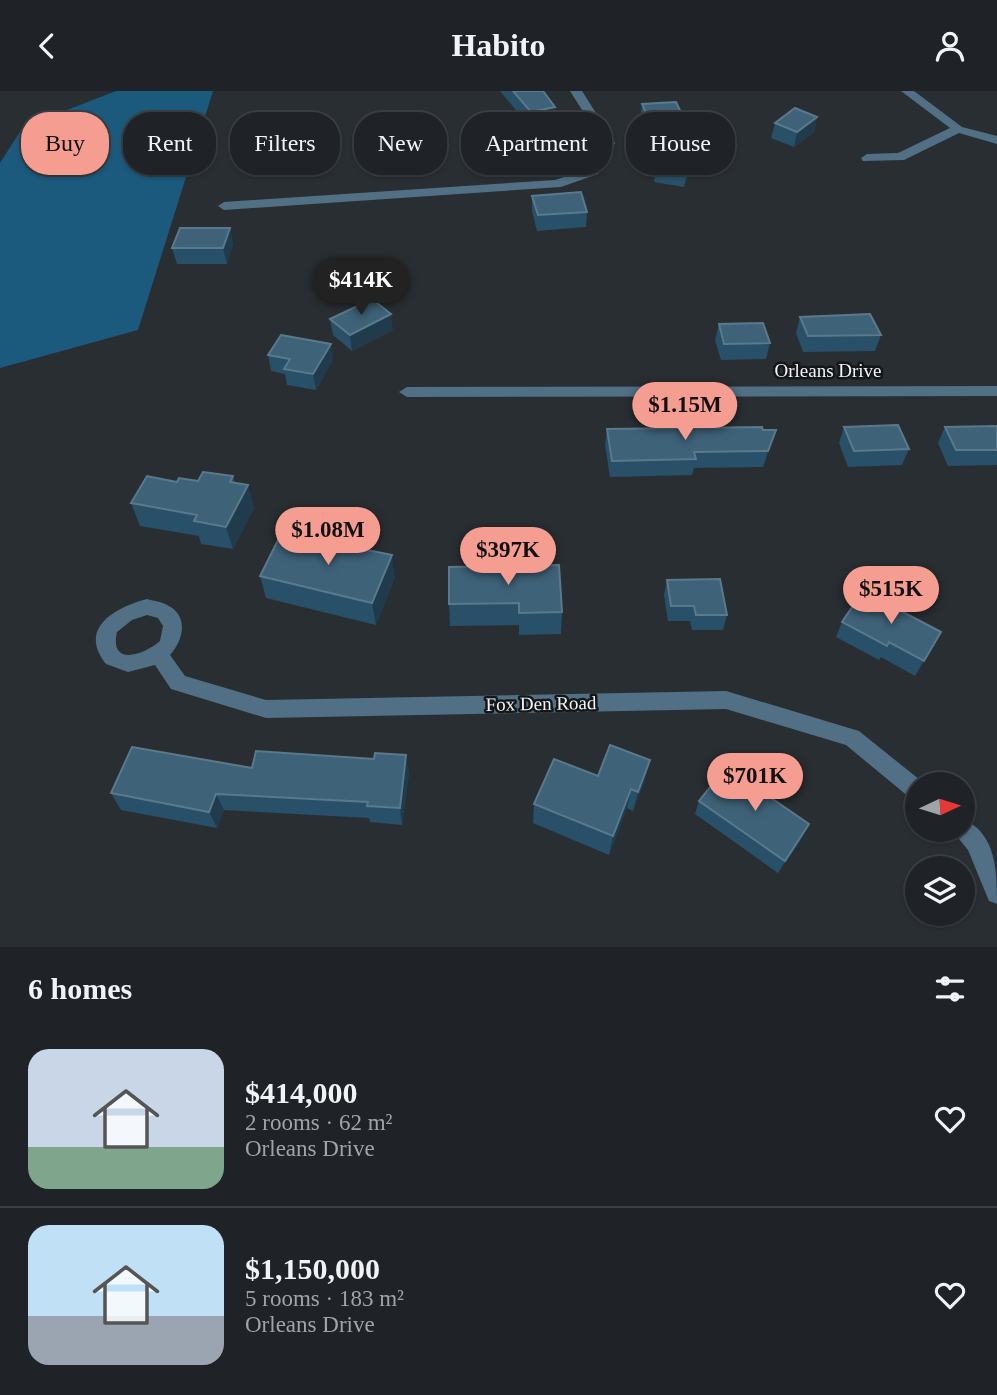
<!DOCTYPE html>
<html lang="en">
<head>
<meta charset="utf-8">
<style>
	:root { --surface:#1f2226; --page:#2c2f32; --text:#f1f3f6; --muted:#a1a4a7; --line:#3c3f43; --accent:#f59d90 }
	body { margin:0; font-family:Georgia,serif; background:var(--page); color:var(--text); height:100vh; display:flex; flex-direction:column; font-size:26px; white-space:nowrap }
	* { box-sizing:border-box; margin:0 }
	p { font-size:23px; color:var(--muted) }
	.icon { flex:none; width:38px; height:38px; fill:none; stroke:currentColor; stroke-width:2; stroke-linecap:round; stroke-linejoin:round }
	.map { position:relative; height:856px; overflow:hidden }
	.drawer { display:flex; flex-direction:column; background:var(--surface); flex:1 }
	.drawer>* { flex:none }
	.guide { position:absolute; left:21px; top:21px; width:956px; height:63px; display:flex; gap:14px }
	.needle { width:46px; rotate:86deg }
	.tools { position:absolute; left:905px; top:681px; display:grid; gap:14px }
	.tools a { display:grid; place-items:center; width:70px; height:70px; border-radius:50%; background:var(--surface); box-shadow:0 2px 5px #0004,0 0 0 2px var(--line); font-size:35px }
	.price { position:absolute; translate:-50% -60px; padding:0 16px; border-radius:24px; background:var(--accent); color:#111; font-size:23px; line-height:46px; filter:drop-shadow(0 2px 4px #0008) }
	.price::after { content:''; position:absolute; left:50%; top:42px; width:21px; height:16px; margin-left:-10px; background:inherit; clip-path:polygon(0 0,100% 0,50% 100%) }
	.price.active { background:#222; color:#fff }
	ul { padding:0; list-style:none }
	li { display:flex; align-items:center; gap:21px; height:175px; padding:0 28px }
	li+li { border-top:2px solid var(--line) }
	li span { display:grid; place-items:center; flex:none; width:196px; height:140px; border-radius:21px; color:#555 }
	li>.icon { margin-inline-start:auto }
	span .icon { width:84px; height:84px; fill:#fffc; stroke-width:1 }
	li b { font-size:30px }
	h2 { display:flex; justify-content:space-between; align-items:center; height:84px; padding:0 28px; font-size:30px }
	.chip { padding:0 24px; border-radius:28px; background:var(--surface); box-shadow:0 2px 5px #0004,0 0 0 2px var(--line); font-size:24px; line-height:63px }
	.chip.active { background:var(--accent); color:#111 }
	header { display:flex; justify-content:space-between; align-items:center; height:91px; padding:0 28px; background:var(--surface); font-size:32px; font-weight:700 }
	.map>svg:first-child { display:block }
</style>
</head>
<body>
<header><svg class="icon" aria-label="back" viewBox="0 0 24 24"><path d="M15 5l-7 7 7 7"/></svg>Habito<svg class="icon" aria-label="person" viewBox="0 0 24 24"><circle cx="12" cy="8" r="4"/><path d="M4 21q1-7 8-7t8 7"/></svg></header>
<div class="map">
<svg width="997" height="856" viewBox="0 0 997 856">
	<rect width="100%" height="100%" fill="#292e32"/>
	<path fill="#1b597d" d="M116 0H213L138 239 0 277V72L23 36Z"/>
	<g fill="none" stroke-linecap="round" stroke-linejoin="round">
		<path fill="#517085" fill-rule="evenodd" d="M570 0H582L615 52 598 83 561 96 224 119 218 115 224 111 555 89 589 78 603 52Z
			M901 0H914L962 36 997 45V53L959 42 904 69 863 70 861 67 867 63 898 62 950 37Z
			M997 295V305L407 306 399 301 407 296Z
			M147 508C154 510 163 511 169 515 189 526 183 550 170 564L185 585 266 609 726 600 859 640 925 693H917V709L909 706 846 654 726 618 266 627 171 598 155 574 128 581 106 573C77 537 116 516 147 508ZM147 524 158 527 163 535 160 550C144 564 109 576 117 541L132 529Z
			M962 728C997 741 997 783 997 813L989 810 968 759 951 738H962Z"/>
	</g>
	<path fill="#285069" d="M500 0H543L555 16V31L530 36Z
		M676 11 694 68 684 96 654 91 656 76 666 48 649 49 640 28 642 13Z
		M817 26 814 41 794 56 771 47 775 32Z
		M532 105 587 121 586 136 537 140 532 120Z
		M230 137 233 153 227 173H177L172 157Z
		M800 226 881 244 875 260 803 261 796 242Z
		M330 228 393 239 352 260 333 244Z
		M719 233 770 252 766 268 721 269 715 249Z
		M268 264 333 269 316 299 287 294 285 283 271 280Z
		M997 335V374L948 375 938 352 945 336Z
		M844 336 909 358 902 374 848 376 839 352Z
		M607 338 763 339 771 355 763 376 694 377 692 384 610 386 605 354Z
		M233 385 235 392 248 394 254 417 233 458 201 453 199 445 140 435 131 412 177 391 198 390Z
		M449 476 562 521 561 543 519 544V534L450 535 449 513Z
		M260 485 395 486 376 534 266 507Z
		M667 489 727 524 723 539H692L690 530H668L664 504Z
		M842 531 941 541 915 585 881 566 879 569 836 546Z
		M252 677 409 681 402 734 370 731 369 727 224 719 217 737 121 719 111 702Z
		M598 685 645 689 633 720 627 717 609 764 533 732 534 713Z
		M699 710 803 746 778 782 695 723Z"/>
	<path fill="#1f3b4c" d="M555 16V31L530 36 531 21Z
		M817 26 814 41 794 56 797 41Z
		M696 53 694 68 684 96 687 81Z
		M230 137 233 153 227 173 223 157Z
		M391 223 393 239 352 260 350 244Z
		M331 253 333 269 316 299 313 283Z
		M776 339 771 355 763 376 768 360Z
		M248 394 254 417 233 458 226 436Z
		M392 464 395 486 376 534 372 512Z
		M406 664 409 681 402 734 400 717Z
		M650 669 645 689 633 720 638 701Z
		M631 698 627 717 609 764 613 745Z
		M216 703 224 719 217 737 209 721Z
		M809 733 803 746 778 782 785 770Z"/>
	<path fill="#3e6278" stroke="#5a798c" stroke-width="2" d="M513 0H543L555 16 531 21Z
		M676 11 696 53 687 81 656 76 672 33 651 34 642 13Z
		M795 17 817 26 797 41 775 32Z
		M581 101 587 121 538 124 532 105Z
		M180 137H230L223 157H172Z
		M372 208 391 223 350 244 330 228Z
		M870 223 881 244 808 245 800 226Z
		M763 232 770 252 724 253 719 233Z
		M281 244 331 253 313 283 284 278 290 268 268 264Z
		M898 334 909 358 854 360 844 336Z
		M997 335V359H956L945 336Z
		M762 336 763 339H776L768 360 694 361 696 368 612 370 607 338Z
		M203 381 233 385 230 391 248 394 226 436 194 430 197 424 131 412 147 385 177 391 179 387 198 390Z
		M280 445 304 449 308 447 392 464 372 512 260 485Z
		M559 474 562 521 519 522V512L449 513V476Z
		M720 488 727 524H696L694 515H671L667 489Z
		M863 500 941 541 924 570 889 551 887 555 842 531Z
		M610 654 650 669 638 701 631 698 613 745 534 713 554 668 598 685Z
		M132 656 252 677 256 660 374 668 375 662 406 664 400 717 367 715 368 711 216 703 209 721 111 702Z
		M726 676 809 733 785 770 699 710Z"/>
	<g text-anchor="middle" stroke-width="5" stroke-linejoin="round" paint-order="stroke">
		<g font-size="19" fill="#f2f5f8" stroke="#141618">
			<text x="828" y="286">Orleans Drive</text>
			<text transform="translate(541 612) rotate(-1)" y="7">Fox Den Road</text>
		</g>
	</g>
</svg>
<div class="tools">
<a><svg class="needle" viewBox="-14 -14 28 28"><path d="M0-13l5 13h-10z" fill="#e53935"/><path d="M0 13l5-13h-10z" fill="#a1a4a7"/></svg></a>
<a><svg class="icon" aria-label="layers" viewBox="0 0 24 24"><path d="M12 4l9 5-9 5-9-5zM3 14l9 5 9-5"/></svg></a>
</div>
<b class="price active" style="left:361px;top:226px">$414K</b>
<b class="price" style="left:685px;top:351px">$1.15M</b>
<b class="price" style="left:328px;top:476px">$1.08M</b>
<b class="price" style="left:508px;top:496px">$397K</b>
<b class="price" style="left:891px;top:535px">$515K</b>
<b class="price" style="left:755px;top:722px">$701K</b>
<div class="guide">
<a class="chip active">Buy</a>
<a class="chip">Rent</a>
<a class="chip">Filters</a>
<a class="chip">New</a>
<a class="chip">Apartment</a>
<a class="chip">House</a>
</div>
</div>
<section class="drawer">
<h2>6 homes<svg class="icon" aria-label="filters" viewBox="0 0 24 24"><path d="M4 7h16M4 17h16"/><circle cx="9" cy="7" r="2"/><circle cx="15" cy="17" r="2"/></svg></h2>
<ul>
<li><span style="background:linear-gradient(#c9d6e8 70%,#7fa58c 0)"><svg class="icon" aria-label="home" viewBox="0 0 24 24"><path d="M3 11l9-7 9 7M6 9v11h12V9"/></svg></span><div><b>$414,000</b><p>2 rooms · 62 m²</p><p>Orleans Drive</p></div><svg class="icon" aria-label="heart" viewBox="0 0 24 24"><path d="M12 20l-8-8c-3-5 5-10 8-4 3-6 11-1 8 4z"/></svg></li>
<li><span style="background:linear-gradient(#bfe0f5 65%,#9aa5b1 0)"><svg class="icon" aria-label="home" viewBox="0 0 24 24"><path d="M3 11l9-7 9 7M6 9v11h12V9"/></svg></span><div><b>$1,150,000</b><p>5 rooms · 183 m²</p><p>Orleans Drive</p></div><svg class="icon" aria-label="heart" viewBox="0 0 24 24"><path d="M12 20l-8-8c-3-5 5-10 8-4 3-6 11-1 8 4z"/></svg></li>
</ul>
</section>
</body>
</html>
